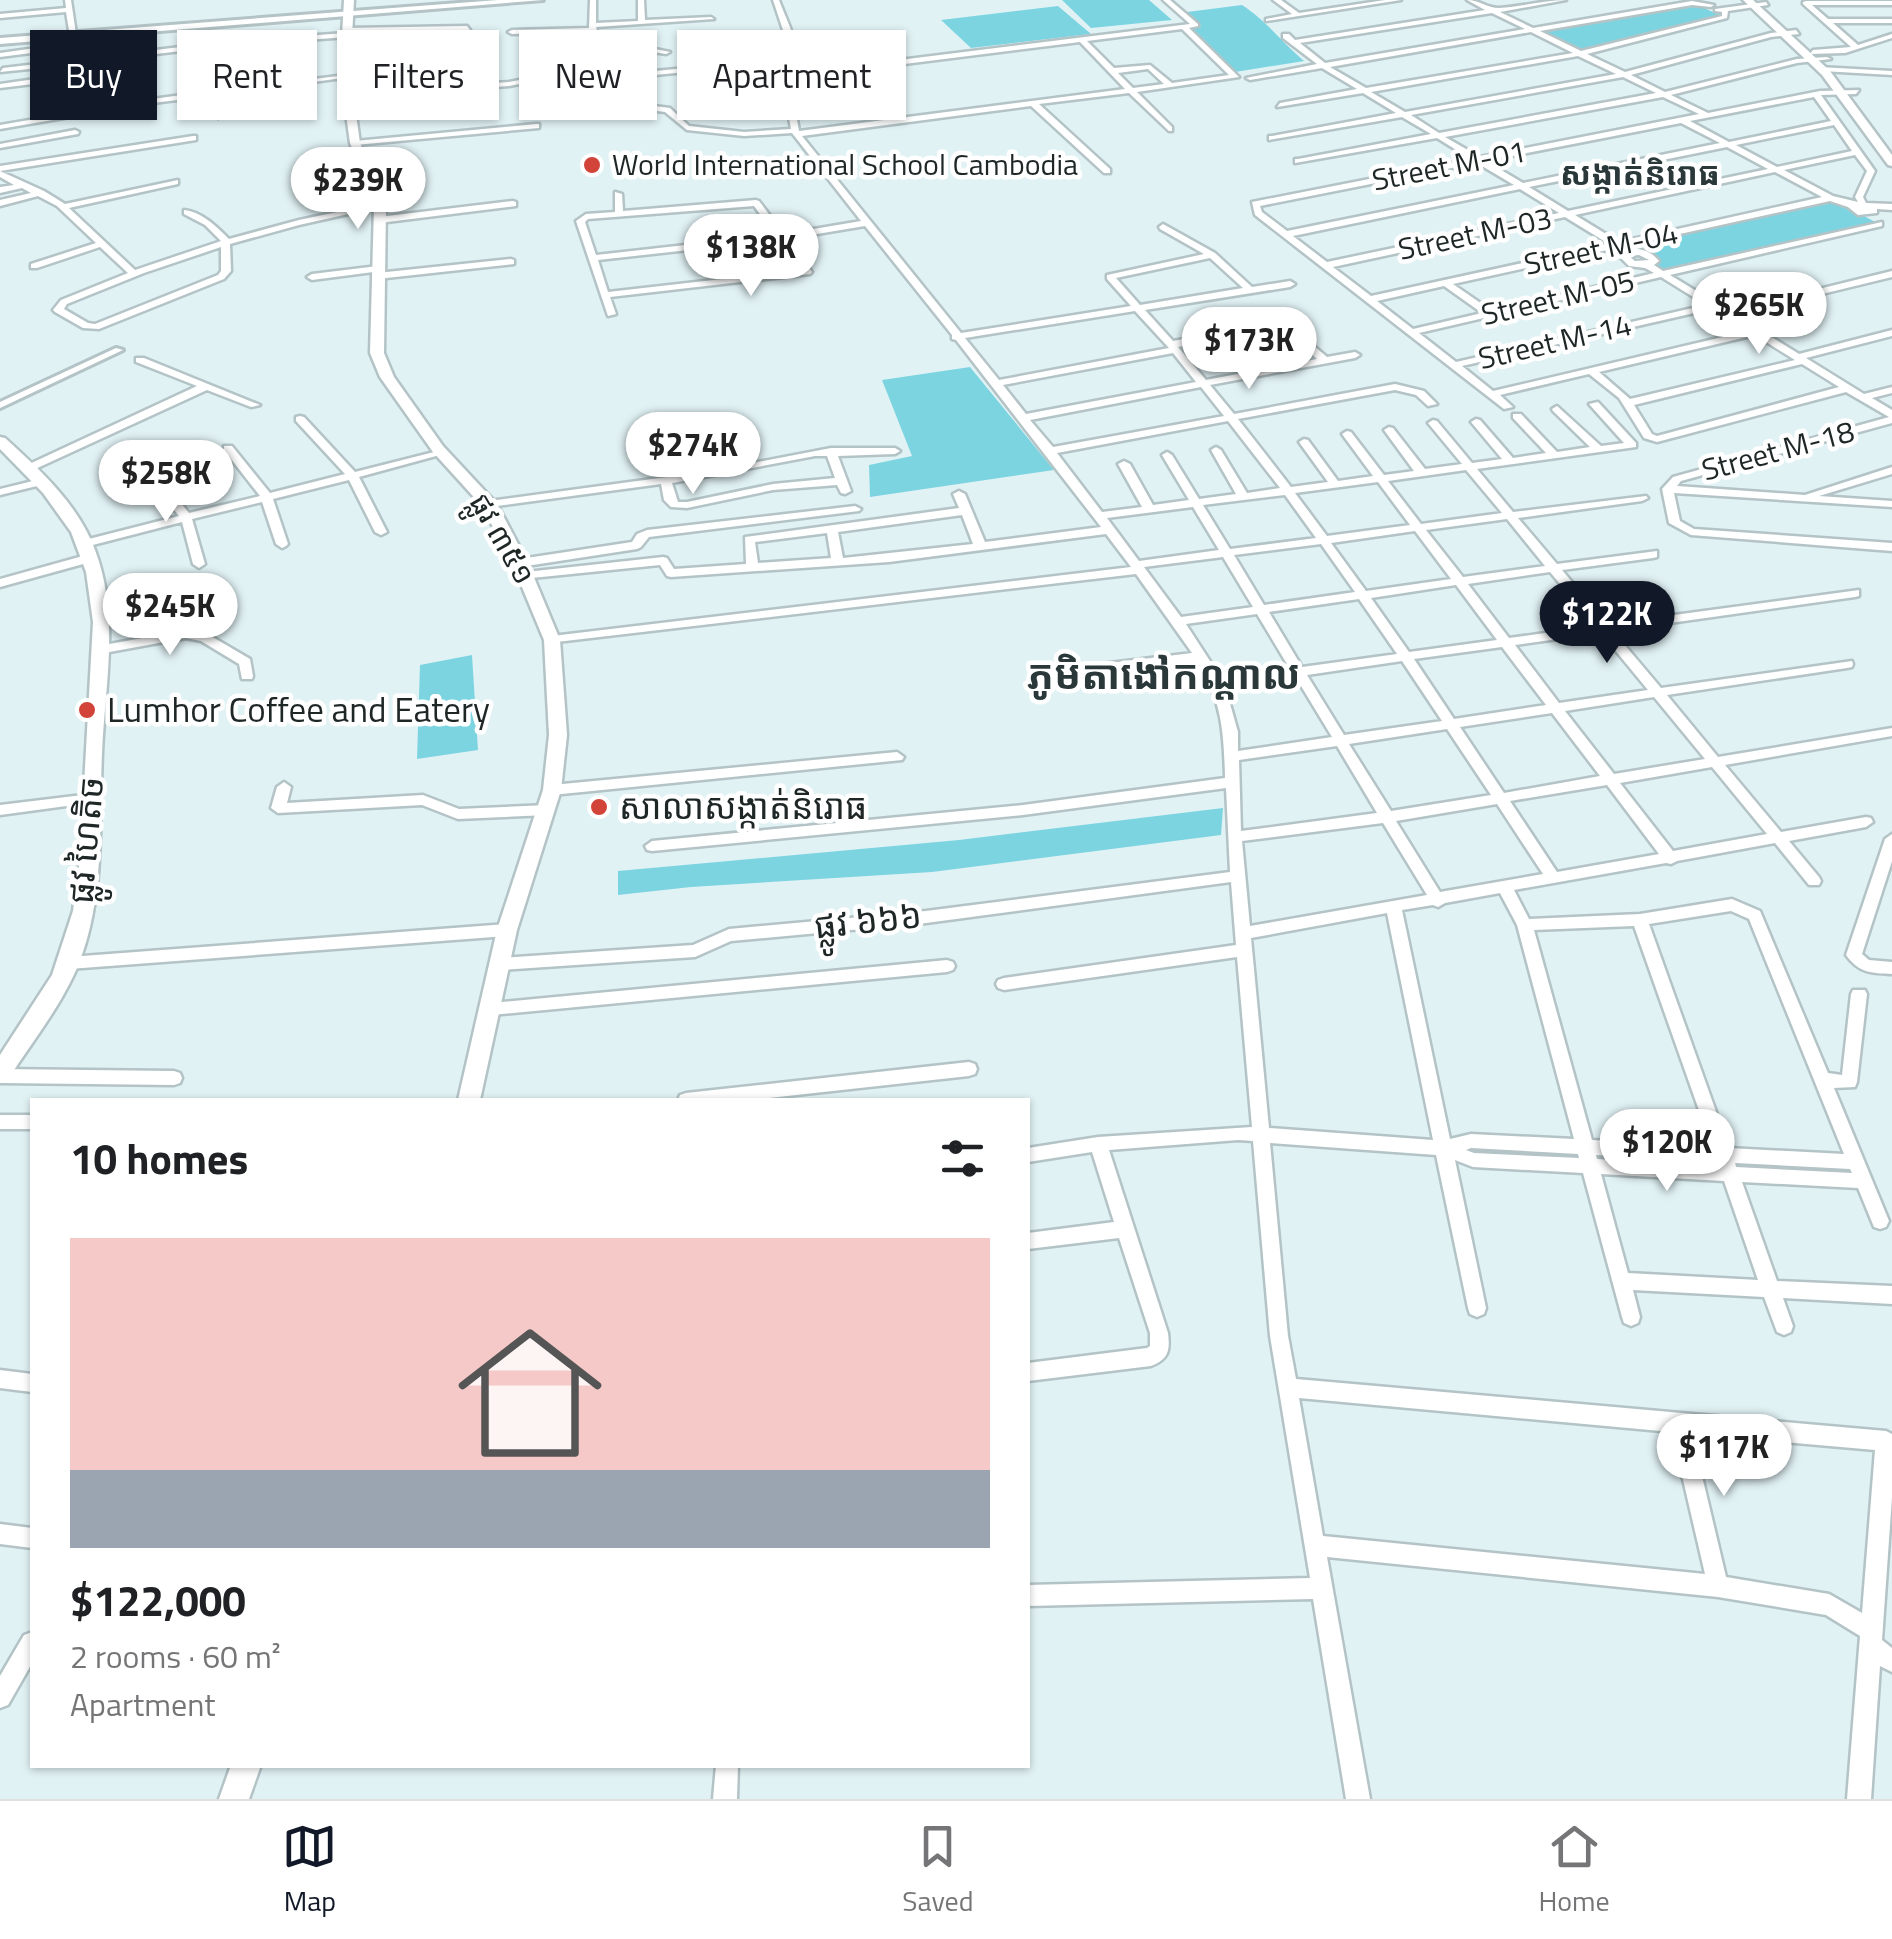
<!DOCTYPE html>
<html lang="en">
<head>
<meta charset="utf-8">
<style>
	:root { --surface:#fff; --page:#f6f6f6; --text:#202124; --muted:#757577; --line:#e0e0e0; --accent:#111827 }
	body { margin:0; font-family:"Titillium Web","Noto Sans Khmer",sans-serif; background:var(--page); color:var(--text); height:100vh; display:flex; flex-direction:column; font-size:38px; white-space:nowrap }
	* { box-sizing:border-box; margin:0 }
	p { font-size:32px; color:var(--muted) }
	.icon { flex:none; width:55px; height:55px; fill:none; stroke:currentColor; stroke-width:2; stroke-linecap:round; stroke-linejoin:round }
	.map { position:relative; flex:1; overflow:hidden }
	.sheet { position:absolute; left:30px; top:1098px; width:1000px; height:670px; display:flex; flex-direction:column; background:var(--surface); border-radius:0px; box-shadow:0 2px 8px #0004 }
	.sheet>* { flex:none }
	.guide { position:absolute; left:30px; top:30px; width:1000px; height:90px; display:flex; gap:20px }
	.price { position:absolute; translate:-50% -85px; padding:0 22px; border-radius:35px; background:#fff; color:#222; font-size:32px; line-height:65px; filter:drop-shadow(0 2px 5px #0008) }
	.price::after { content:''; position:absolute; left:50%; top:60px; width:30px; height:22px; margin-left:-15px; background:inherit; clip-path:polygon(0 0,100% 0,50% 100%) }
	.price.active { background:var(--accent); color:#fff }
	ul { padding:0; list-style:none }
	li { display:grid; align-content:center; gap:20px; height:530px; padding:0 40px }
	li+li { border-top:2px solid var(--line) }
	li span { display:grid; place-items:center; height:310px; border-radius:0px; color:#555 }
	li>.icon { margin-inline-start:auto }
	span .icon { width:180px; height:180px; fill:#fffc; stroke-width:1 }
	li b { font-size:42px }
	h2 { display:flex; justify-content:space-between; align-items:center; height:120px; padding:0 40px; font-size:42px }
	.pill { padding:0 35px; border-radius:0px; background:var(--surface); box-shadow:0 2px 8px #0004; font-size:35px; line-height:90px }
	.pill.active { background:var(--accent); color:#fff }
	.tab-bar { display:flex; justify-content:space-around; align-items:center; height:140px; border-top:2px solid var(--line); background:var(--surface); font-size:28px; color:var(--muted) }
	.tab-bar a { display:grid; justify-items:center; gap:5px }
	.tab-bar .active { color:var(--accent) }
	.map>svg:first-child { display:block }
</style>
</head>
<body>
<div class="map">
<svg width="1892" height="1799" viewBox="0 0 1892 1799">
	<rect width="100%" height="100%" fill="#e1f2f5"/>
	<path fill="#7dd4e1" d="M1062 0H1149L1172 20 1091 28Z
		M1692 3 1725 17 1578 54 1527 31Z
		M1242 5C1268 22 1277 38 1304 61L1235 72 1189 29 1201 26 1187 12Z
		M1058 6 1091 34 971 48 941 20Z
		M1830 198 1879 224 1662 274 1647 265 1653 259 1618 245Z
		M970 367 1054 470 870 497 869 465 912 456 882 380Z
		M472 655 478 750 417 759 420 665Z
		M1223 808 1221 835 932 872 691 887 618 895V871L959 840Z"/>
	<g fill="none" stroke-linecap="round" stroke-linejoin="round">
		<defs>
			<path id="pedestrian" d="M116 348 123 350 0 408V402Z"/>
			<path id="minor" d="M65 0H71L78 47 0 57V53L71 43 66 12 0 18V14L66 8Z
				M590 0H596V23L638 21V0H644L645 20 711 17 714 19 596 27 602 48 640 46 670 52 666 54 640 50 604 53 611 72 655 71 790 58 788 45 773 0H779C787 22 803 49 795 73L1190 24 1163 0H1170L1198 24V26L1189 28 1239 77 1137 92 1172 127V131H1169L1129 93 1039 104 1110 169V173H1104L1031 106 802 136 961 333 1131 306 1107 279V275L1204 254 1160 229 1159 227 1163 224 1215 253 1252 287 1290 281 1295 284 1290 287 1145 310 1173 341 1284 321 1327 357 1355 352 1360 355 1355 358 1210 385 1234 414 1395 384 1424 391 1437 404 1428 406 1416 395 1395 390 1238 419 1291 487 1328 482 1299 442 1304 439 1308 440 1338 481 1373 476 1342 434 1347 431 1351 432 1384 475 1414 471 1384 430 1389 427 1393 428 1425 469 1462 464 1428 423 1433 420 1437 421 1472 463 1502 459 1471 422 1476 419 1480 420 1513 458 1546 453 1513 418V414H1521L1557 452 1590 447 1553 411 1552 409 1557 406 1601 446 1624 443 1589 404 1598 402 1636 443V447L1477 469 1513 512 1646 496 1648 498 1642 501 1518 518 1557 564 1657 551V557L1653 558 1562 570 1607 624 1859 590V596L1855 597 1613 631 1661 688 1852 661 1853 664 1852 667 1847 668 1667 695 1718 757 1892 728V736L1725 765 1781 832 1866 817 1871 818 1873 822 1866 827 1789 841 1819 877 1821 881 1819 885H1809L1775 843 1677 861 1671 864 1666 863 1514 890 1529 919 1640 914 1732 899 1760 911 1828 1073 1842 1075 1851 994 1853 990H1865L1867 994 1857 1082 1855 1087 1834 1088 1889 1221 1886 1227 1880 1229 1874 1227 1858 1188 1742 1182 1777 1281 1892 1286V1304L1783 1298 1793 1326 1791 1332 1784 1335 1777 1332 1764 1297 1633 1290 1640 1317 1638 1323 1631 1326 1624 1323 1622 1317 1583 1173 1473 1167 1455 1160 1486 1308 1484 1314 1477 1317 1470 1314 1468 1308 1436 1155 1270 1143 1288 1336 1296 1379 1886 1431 1892 1434V1497L1882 1640 1892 1648V1672L1880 1666 1871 1799H1847L1860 1636 1826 1615 1718 1597 1327 1557 1370 1799H1346L1313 1599 1028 1606V1585L1310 1578 1270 1336 1253 1141 1238 1140 1109 1150 1168 1333C1170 1350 1169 1359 1151 1366L1028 1381V1363L1147 1348 1150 1346V1333L1119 1238 1028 1249V1233L1114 1222 1092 1152 1028 1162V1148L1098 1137 1252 1127 1237 957 1004 990 998 988 996 984 998 980 1004 978 1236 945 1231 882 926 923 731 941 695 957 500 970 494 968 492 964 494 960 500 958 693 945 729 929 926 911 1230 872 1226 788 1023 815 652 851 647 850 645 846 652 841 1023 805 1225 778C1224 734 1222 699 1197 661L1036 680 1030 676 1036 672 1192 653 1136 574 548 643 546 640 552 636 1131 567 1106 534 889 562 671 577 667 576 660 565 522 579 520 576 526 572 663 557 667 558 674 569 746 564 745 537 959 508 953 494 959 491 965 494 985 542 1101 527 956 340 952 339V335L865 226 787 239 812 272 810 274 610 297 616 314 608 316 576 221 586 214 615 212V192L622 194 623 211 756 200 759 201 784 234 861 221 792 133 744 136 687 130 665 112 609 105 598 77 551 78 509 86 349 97 345 95 349 93 509 82 551 74 603 72 597 53 593 51 595 49 589 32 512 34 508 32 512 30 589 28ZM1182 29 1229 75 1172 83 1150 65 1114 68 1087 41ZM1080 42 1125 89 799 131 791 84 793 78ZM790 62 783 84 791 129 744 132 689 126 670 108 615 101 605 77 655 75ZM1148 69 1164 84 1133 88 1118 73ZM754 206 775 235 596 255 585 222 588 219ZM779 240 801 270 608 292 598 260ZM1210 258 1243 288 1140 305 1116 278ZM1135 311 1169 348 999 380 965 338ZM1282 327 1317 359 1206 380 1178 347ZM1173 353 1196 382 1026 414 1003 385ZM1201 387 1224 416 1053 447 1030 420ZM1228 421 1280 488 1247 493 1221 450 1216 447 1211 450 1236 494 1199 499 1172 455 1167 452 1162 455 1189 500 1153 505 1130 464 1124 461 1118 464 1142 507 1102 512 1057 453ZM1466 470 1502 513 1421 524 1388 481ZM1378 482 1410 525 1327 536 1295 493ZM1285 495 1316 538 1230 549 1203 505ZM1193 507 1219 550 1139 561 1107 518ZM962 515 973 544 843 558 838 532ZM1507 519 1545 566 1463 577 1426 530ZM1415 531 1451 579 1366 591 1331 543ZM827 533 831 558 758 563 755 542ZM1321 544 1355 592 1264 605 1234 555ZM1223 557 1253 607 1181 617 1144 567ZM1550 572 1595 626 1509 638 1468 584ZM1456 585 1497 640 1409 652 1371 598ZM1359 599 1397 654 1302 667 1269 612ZM1257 614 1290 669 1221 678 1186 624ZM1601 633 1648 690 1559 703 1515 645ZM1502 647 1546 705 1454 719 1414 659ZM1402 661 1442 721 1344 735 1307 675ZM1295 676 1332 737 1238 751V732L1225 686ZM1654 697 1705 759 1614 774 1565 711ZM1552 713 1600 776 1504 793 1460 727ZM1447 729 1491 795 1391 811 1349 744ZM1337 746 1377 813 1241 831 1239 760ZM1712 767 1767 834 1673 851 1620 783ZM1607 785 1659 854 1557 872 1510 801ZM1497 804 1543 874 1440 892 1396 821ZM1383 823 1427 895 1250 926 1242 841ZM1500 893 1517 925 1574 1139 1471 1134 1450 1139 1402 910 1433 905 1438 907 1445 903ZM1731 911 1749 919 1844 1154 1729 1148 1649 924ZM1387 913 1433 1140 1269 1128 1251 938ZM1634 926 1712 1147 1592 1140 1534 930ZM1471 1148 1578 1154 1579 1158 1474 1153 1466 1150ZM1596 1155 1717 1162 1718 1166 1597 1159ZM1735 1163 1850 1169 1852 1173 1736 1167ZM1601 1174 1724 1181 1758 1280 1628 1273ZM1299 1398 1672 1432 1705 1574 1323 1536ZM1692 1434 1875 1450 1862 1613 1829 1594 1726 1577Z
				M1273 0H1281L1299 13 1385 0H1401L1266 21V19L1292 14Z
				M1467 0C1479 0 1487 8 1499 8 1521 7 1543 0 1566 0L1500 12 1533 28 1692 1 1714 5 1711 7 1692 5 1540 31 1581 51 1722 16V12L1715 11V9L1766 2 1768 5 1728 11 1727 18 1587 54 1625 72 1771 33 1796 30 1799 34 1771 37 1631 75 1665 92 1797 59 1827 57 1831 59 1797 63 1671 95 1708 113 1820 91 1859 90 1856 94 1821 95 1875 171 1863 197 1866 203 1892 204V210L1877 209V213L1858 215 1848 207 1830 201 1625 246 1621 250 1616 248 1453 284 1492 311 1654 273 1645 268 1629 266 1618 255C1631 245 1649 248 1659 261L1654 265 1663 271 1882 222V226L1670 275 1729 311 1892 271V277L1736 315 1799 354 1892 330V336L1806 358 1864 394 1892 387V393L1872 398 1892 410V423L1681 481 1677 486 1805 495 1892 467V474L1819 496 1892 501V507L1674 493 1680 521 1694 529 1892 543V551L1691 535 1669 523 1662 489 1673 477 1889 417 1846 392 1657 442 1644 438 1619 398 1589 374 1500 395 1513 407 1504 409 1255 215 1252 202 1471 159 1437 138 1295 163V159H1298L1431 134 1402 117 1269 140V136H1272L1396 113 1363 93 1277 107 1280 103 1357 89 1322 68 1250 80 1246 78 1317 64 1283 38V34H1289L1295 40 1485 10ZM1492 13 1525 29 1325 63 1300 43ZM1531 32 1573 53 1366 88 1330 67ZM1578 56 1616 74 1405 112 1371 92ZM1623 77 1656 93 1439 133 1411 115ZM1663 97 1699 114 1480 157 1445 137ZM1814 97 1831 121 1729 142 1690 121ZM1681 123 1720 143 1523 183 1486 161ZM1834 125 1852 151 1777 167 1736 145ZM1727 147 1768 169 1568 211 1529 187ZM1855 155 1867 171 1855 197 1858 202 1833 196 1784 170ZM1477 163 1514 185 1287 231 1262 212 1260 206ZM1775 172 1822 197 1619 242 1575 215ZM1520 189 1559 213 1327 262 1293 236ZM1565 217 1609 244 1371 296 1333 267ZM1639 255 1649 260 1635 261 1629 256ZM1661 277 1706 305 1456 362 1419 333ZM1444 286 1482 313 1413 329 1377 301ZM1712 309 1748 331 1493 391 1462 366ZM1755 335 1795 360 1630 399 1599 372ZM1802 364 1839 387 1657 436 1652 434 1634 405Z
				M1806 1H1892V5H1812L1828 19H1892V23H1833L1858 45 1892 34V38L1845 53 1810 54 1813 50 1851 47 1803 4V2Z
				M467 26 470 30 347 32 343 30 347 28Z
				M345 33 348 37 223 46 47 67 41 83 0 88V84L35 79 39 68 0 72 3 68 223 42Z
				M217 67 221 69 226 90 346 75 350 77 216 95 222 116 218 118 214 116 209 96 145 104 0 129V125L145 100 219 90 213 69Z
				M1819 67 1892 71V75L1822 71Z
				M536 124H539V128L355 145 351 143 355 141Z
				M75 130 79 132 78 134 0 148V144Z
				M193 136H196V140L0 171 44 191 65 204 178 180V184L69 208 135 270 221 241 205 225 184 214V210C202 212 216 226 229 239L299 220 380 203 384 206 299 225 230 244 231 271 224 279 99 329 83 328 55 312 53 310 61 300 128 273 100 247 37 268H31V264L96 243 57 206 38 196 0 206V200L31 193 22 188 0 193V187L14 185 0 177V166ZM221 247V271L218 275 95 324 88 323 64 309 67 304 144 273Z
				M513 201 516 202V206L379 223 375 220 379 217Z
				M511 259 514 260V264L377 279 372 276 377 273Z
				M378 266 381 267V271L312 280 307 277 312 274Z
				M136 358H144L260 405 251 407 207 390 33 470H25V466L197 386 136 362Z
				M300 416 304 417 355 472 442 450 447 453 359 477 387 532 381 535 375 532 349 480 273 499 288 544 286 546 282 548 276 544 262 502 192 519 205 564 199 568 193 564 182 522 85 547 79 543 81 541 179 516 149 478V474H157L189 513 260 496 224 450V446H232L270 493 345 474 296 421V417Z
				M831 448H895L900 451 895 454 838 456 851 491 845 494 841 493 837 485 773 490 687 508 671 507 664 500 661 484 489 507 483 504 489 501 711 471ZM815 456H827L835 478 773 484 687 502H678L672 483Z
				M41 479 45 480V484L0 495V489Z
				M855 506 861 509 859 511 649 537 641 547 637 549 520 567 514 563 520 559 632 542 637 534 647 530Z
				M90 554 94 555V561L0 587V579Z
				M186 630 209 635 250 659 253 676 252 679H242L239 664 201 641 186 638 104 653 98 649 104 645Z
				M897 752 904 757 902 760 552 795 545 790 552 785Z
				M284 782 291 787 287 803 423 795 459 809 547 805 554 810 547 815 458 819 422 805 278 813 271 808 277 787Z
				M91 794 96 796 98 799 96 802 0 815V805Z
				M1892 834V861L1862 954 1869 960 1892 962V974C1871 973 1859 973 1846 955L1885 839Z
				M507 924 512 926 515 930 512 934 507 936 69 969 63 967 61 963 63 959 69 957Z
				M947 960 953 962 955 966 953 970 947 972 491 1015 485 1013 483 1009 485 1005 491 1003Z
				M969 1062 975 1064 977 1069 975 1074 969 1076 750 1100H678L680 1095 686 1093Z
				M0 1069 174 1071 180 1073 182 1078 180 1083 174 1085 0 1083Z
				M0 1115H32V1129H0Z
				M0 1370 32 1374V1392L0 1388Z
				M0 1524 32 1528V1548L0 1544Z
				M32 1632V1663L8 1705 0 1708V1676L24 1635Z
				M716 1765H738L737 1799H713Z"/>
			<path id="tertiary" d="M344 0H354L350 71 360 143 386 206 384 353 394 377 443 446 497 504 528 563 560 640 567 735 561 790 517 930 480 1100H458L497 930 543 790 549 735 544 640 512 563 482 506 433 452 380 377 370 353 374 206 350 143 340 71Z
				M1743 0H1753L1830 71 1892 155V166L1888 165 1822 75Z
				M0 437 5 438C40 470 78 504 95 550 120 616 105 684 102 753 99 822 105 897 79 963 62 1005 32 1042 8 1079L0 1082V1055L52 975 73 911 80 858 93 622 86 572 71 532 43 493 0 449Z
				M231 1765H261L249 1799H219Z"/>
			<path id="secondary" d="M498 0H543L0 44V38Z"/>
		</defs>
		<use href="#pedestrian" stroke="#b3c3c6" stroke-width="6"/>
		<use href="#minor" stroke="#b3c3c6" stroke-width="5"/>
		<use href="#tertiary" stroke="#b3c3c6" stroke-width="5"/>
		<use href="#secondary" stroke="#b3c3c6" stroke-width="6"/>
		<use href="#pedestrian" fill="#fff" fill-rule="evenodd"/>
		<use href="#minor" fill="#fff" fill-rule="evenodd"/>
		<use href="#tertiary" fill="#fff" fill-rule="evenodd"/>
		<use href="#secondary" fill="#fff" fill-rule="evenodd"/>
	</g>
	<g fill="#d2443a" stroke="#fff" stroke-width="4">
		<circle cx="592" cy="165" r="10"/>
		<circle cx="87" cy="710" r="10"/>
		<circle cx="599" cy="807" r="10"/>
	</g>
	<g text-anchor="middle" stroke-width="9" stroke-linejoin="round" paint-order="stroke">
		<g font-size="30" fill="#1f2626" stroke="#fff" text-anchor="start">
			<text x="612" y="175">World International School Cambodia</text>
		</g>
		<g font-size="30" fill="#1f2626" stroke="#fff">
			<text transform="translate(1449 166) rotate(-11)" y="10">Street M-01</text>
			<text transform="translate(1475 234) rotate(-12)" y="10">Street M-03</text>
			<text transform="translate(1601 249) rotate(-12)" y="10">Street M-04</text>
			<text transform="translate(1558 298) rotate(-13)" y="10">Street M-05</text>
			<text transform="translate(1555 342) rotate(-13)" y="10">Street M-14</text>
			<text transform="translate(1778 451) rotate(-15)" y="10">Street M-18</text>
			<text transform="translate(502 539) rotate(60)" y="10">ផ្លូវ ៣៥១</text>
		</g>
		<g font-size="32" font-weight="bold" fill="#2a383a" stroke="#fff">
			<text x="1640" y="185">សង្កាត់និរោធ</text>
		</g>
		<g font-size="35" fill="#1f2626" stroke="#fff" text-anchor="start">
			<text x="107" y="722">Lumhor Coffee and Eatery</text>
			<text x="619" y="819">សាលាសង្កាត់និរោធ</text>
		</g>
		<g font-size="35" fill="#1f2626" stroke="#fff">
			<text transform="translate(86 840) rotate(-85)" y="12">ផ្លូវ ហៃតិច</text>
			<text transform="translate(868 921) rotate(-6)" y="12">ផ្លូវ ៦៦៦</text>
		</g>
		<g font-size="40" font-weight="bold" fill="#2a383a" stroke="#fff">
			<text x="1164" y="689">ភូមិតាងៅកណ្តាល</text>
		</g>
	</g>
</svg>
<b class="price" style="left:358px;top:232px">$239K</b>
<b class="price" style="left:751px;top:299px">$138K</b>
<b class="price" style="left:1759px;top:357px">$265K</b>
<b class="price" style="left:1249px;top:392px">$173K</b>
<b class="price" style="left:693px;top:497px">$274K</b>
<b class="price" style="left:166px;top:525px">$258K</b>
<b class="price" style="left:170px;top:658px">$245K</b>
<b class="price active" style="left:1607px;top:666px">$122K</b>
<b class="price" style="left:1667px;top:1194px">$120K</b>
<b class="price" style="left:1724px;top:1499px">$117K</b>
<div class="guide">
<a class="pill active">Buy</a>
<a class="pill">Rent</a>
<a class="pill">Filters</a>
<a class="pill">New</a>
<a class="pill">Apartment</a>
</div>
<section class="sheet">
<h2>10 homes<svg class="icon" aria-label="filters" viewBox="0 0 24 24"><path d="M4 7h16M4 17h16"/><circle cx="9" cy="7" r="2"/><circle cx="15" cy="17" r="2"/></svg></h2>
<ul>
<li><span style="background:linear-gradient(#f6c9c9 75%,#9aa5b1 0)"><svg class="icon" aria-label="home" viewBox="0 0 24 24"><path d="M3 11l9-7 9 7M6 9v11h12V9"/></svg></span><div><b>$122,000</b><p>2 rooms · 60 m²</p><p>Apartment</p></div></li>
</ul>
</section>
</div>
<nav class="tab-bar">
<a class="active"><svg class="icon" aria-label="map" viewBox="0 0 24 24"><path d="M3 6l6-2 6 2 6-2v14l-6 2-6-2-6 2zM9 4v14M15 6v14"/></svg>Map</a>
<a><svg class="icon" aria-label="saved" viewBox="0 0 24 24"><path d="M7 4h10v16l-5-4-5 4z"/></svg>Saved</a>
<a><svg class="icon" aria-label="home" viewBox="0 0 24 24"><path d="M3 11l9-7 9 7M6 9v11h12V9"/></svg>Home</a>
</nav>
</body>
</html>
